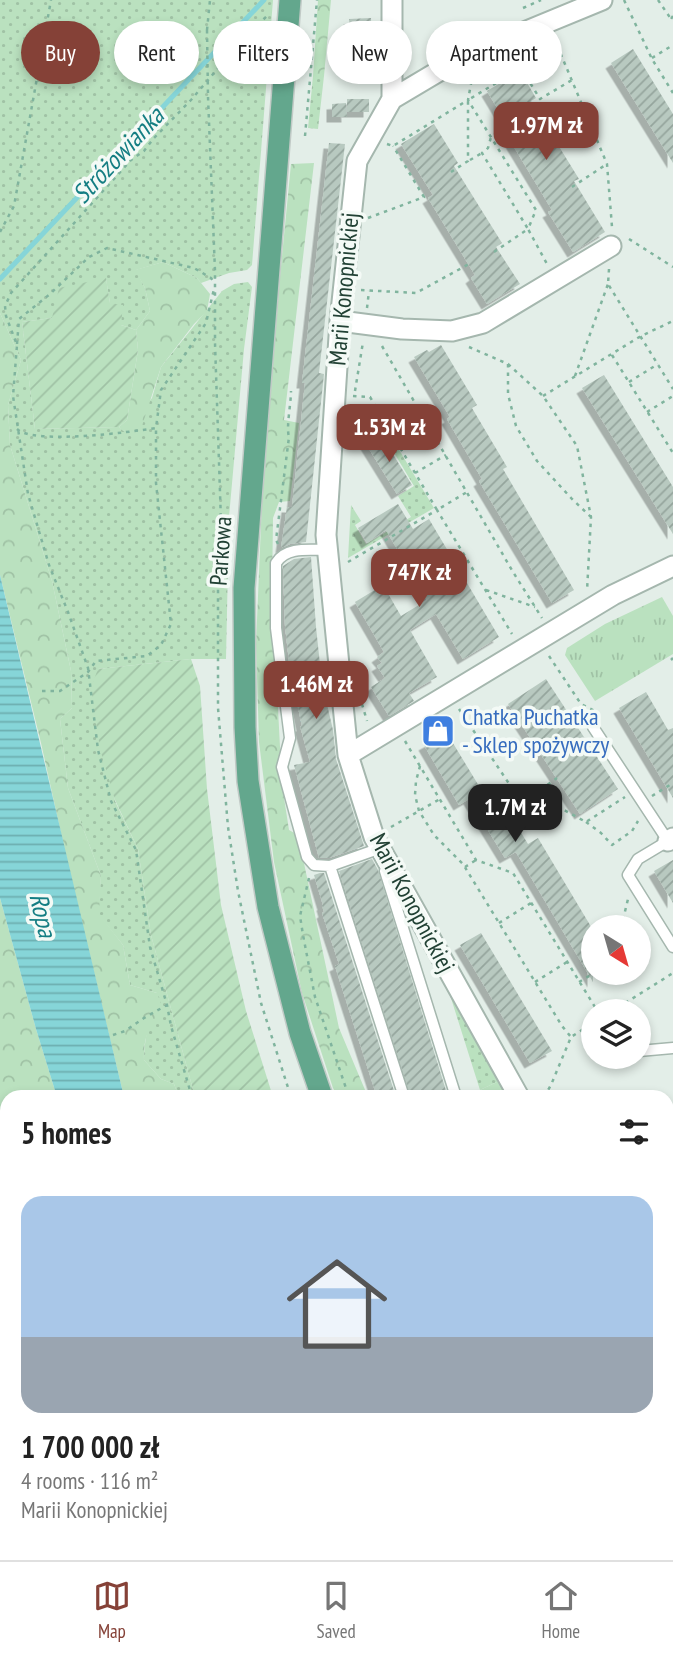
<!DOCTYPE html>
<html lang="en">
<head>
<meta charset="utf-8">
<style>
	:root { --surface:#fff; --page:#f2f2f2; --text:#222; --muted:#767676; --line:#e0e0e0; --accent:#854137 }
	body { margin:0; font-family:"PT Sans Narrow",sans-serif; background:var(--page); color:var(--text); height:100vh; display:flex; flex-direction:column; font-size:26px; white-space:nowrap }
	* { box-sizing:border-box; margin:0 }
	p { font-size:23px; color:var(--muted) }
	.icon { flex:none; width:38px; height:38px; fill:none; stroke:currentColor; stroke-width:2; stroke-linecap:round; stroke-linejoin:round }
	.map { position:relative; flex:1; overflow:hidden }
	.panel { position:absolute; left:0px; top:1090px; width:674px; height:471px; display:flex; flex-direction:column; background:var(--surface); border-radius:21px 21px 0 0; box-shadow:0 4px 10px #0003 }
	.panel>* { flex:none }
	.hud { position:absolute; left:21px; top:21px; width:632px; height:63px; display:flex; gap:14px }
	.needle { width:46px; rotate:143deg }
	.buttons { position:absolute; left:581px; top:915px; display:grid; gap:14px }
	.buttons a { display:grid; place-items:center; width:70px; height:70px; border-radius:50%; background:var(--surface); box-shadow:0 4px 10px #0003; font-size:35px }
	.price { position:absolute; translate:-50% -60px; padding:0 16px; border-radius:14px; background:var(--accent); color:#fff; font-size:23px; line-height:46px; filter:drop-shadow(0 2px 4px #0008) }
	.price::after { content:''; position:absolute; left:50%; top:42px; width:21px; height:16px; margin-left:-10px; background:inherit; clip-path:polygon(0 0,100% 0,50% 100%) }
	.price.on { background:#222; color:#fff }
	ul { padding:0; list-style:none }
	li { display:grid; align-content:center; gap:14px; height:371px; padding:0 21px }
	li+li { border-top:2px solid var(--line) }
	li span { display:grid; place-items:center; height:217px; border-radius:21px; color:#555 }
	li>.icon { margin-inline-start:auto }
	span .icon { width:126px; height:126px; fill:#fffc; stroke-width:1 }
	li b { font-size:30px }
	h2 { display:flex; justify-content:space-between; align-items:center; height:84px; padding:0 21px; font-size:30px }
	.chip { padding:0 24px; border-radius:32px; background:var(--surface); box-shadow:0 4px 10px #0003; font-size:24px; line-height:63px }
	.chip.on { background:var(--accent); color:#fff }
	.menu { display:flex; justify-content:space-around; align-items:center; height:98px; border-top:2px solid var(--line); background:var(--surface); font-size:19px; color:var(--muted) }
	.menu a { display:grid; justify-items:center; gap:4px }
	.menu .on { color:var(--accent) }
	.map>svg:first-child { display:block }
</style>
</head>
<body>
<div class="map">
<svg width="673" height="1560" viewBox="0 0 673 1560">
	<defs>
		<pattern id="grass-dots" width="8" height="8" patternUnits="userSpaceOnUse" patternTransform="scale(1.75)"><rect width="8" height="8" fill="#bae1bf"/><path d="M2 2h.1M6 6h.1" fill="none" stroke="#a0c2a5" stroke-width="1.8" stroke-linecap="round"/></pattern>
		<pattern id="forest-crowns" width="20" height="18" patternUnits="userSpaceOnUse" patternTransform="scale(1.75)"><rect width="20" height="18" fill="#bae1bf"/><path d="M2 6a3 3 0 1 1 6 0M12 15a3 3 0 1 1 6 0" fill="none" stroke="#a0c2a5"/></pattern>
		<pattern id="park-tufts" width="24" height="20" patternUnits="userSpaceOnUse" patternTransform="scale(1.75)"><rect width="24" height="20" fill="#bae1bf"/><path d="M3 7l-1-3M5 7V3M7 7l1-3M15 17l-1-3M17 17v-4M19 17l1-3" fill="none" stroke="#a0c2a5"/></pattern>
		<pattern id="garden-furrows" width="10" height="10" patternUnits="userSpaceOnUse" patternTransform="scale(1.75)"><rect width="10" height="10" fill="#bae1bf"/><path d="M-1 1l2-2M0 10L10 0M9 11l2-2" fill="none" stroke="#a0c2a5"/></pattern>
		<pattern id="water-rules" width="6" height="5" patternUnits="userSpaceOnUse" patternTransform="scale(1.75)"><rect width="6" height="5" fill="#86d5d8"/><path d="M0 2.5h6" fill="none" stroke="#6daeb0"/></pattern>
		<pattern id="building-hatch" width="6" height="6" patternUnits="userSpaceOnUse" patternTransform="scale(1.75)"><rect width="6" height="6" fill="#b8c9c0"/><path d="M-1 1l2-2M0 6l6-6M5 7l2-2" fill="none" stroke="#95a59d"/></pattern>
		<filter id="shadow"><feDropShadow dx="-5.5" dy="5.5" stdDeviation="0" flood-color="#0004"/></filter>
	</defs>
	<rect width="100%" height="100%" fill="#e3eee8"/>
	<path fill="url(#grass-dots)" d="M0 0H273L252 265 247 270 229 273 201 283 197 278 163 262 136 270 145 288 150 311 136 330 121 325 110 303 106 279 52 318 22 322 35 429 119 427 124 431 152 398 161 367 222 291 234 284 248 282 252 287 244 349 229 517 226 659H191L98 669 115 801 138 849 151 935 195 1097H179L174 1084 161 1079 144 1060C144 1037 151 1015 157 993L130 985 123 945 98 914 101 876 68 788 60 719 72 708 71 671 52 581 10 445 8 405 21 360 0 313Z
		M313 76H324L318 129 308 128Z
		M389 433 434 508 348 558 351 505 361 521 355 525 366 544 411 517 398 496 414 486 384 436Z
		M450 995 499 1081 480 1090Z
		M0 1280 7 1281V1483L3 1479 0 1482Z
		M319 1554H517L520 1560H323Z"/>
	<path fill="url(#forest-crowns)" d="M318 0H331L324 76H313Z
		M314 163 284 420 299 423 290 501 279 502 273 518 272 594 282 785 289 830 298 835 339 1028 368 1097H338L333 1088 302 993 274 862 259 742 256 644 262 501 280 277 291 164Z
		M163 262 197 278 210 294 207 311 194 324 161 367 142 426 123 431 119 427 127 420 138 350 136 330 150 311 145 288 135 270Z
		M0 313 21 360 8 405 10 445 52 581 71 671 72 708 60 719 68 788 101 876 99 914 123 945 130 985 157 993 163 1009C148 1030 144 1034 144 1060L161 1079 174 1084 179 1097H124L69 869 41 743 0 575Z
		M0 898 36 1029 57 1097H7V1250L0 1249Z
		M499 1081 508 1097H483L480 1090Z
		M3 1479 7 1483V1554H243L247 1560H0V1482Z"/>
	<path fill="url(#park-tufts)" d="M662 597 673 616V654L595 701 565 655 567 648 605 624Z"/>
	<path fill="url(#garden-furrows)" d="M106 278 110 303 123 305 121 325 136 330 138 350 127 420 119 427 35 429 22 322 52 318 59 288Z
		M191 659 200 686 207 789 221 905 246 1011 273 1097H195L151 935 138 849 115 800 100 749 91 687 98 669Z"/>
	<path fill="url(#water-rules)" d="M0 575 124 1097H57L36 1029 0 898Z
		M243 1554H319L323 1560H247Z"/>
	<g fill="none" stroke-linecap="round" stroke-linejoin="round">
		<path stroke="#86d5d8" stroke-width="5" d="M0 279 264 0
			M0 1220 7 1222"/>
	</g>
	<path fill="url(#building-hatch)" filter="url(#shadow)" d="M371 18 372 64 353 65 349 19Z
		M633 49 673 114V163L611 63Z
		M520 71 536 98 531 101 579 179 574 181 605 232 573 252 548 212 552 210 505 132 510 129 487 91Z
		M347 99H369V112H347Z
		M346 103 347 117H332V104Z
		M434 124 458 163 454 166 502 243 496 247 520 284 487 304 471 278 475 275 428 198 433 195 401 144Z
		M329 143 345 144 319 373 324 374 306 542 290 544 281 548 287 507H292L305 383H302Z
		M441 345 477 405 472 408 507 467 503 469 574 590 552 603 479 481 482 479 447 419 450 417 414 357 427 350 429 352Z
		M604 375 673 487V534L582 388Z
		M381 435 412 485 397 494 366 444Z
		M398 504 413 529 429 519 499 637 463 659 436 614 410 630 437 677 409 693 414 701 389 716 371 687 385 678 377 666 382 663 377 657 384 652 355 602 383 585 401 616 427 600 386 530 367 543 358 528Z
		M311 557 316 627 322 683 333 730 336 759 364 846 329 858H319L294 765 310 762 300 726H302L290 670 285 626 283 566 294 559Z
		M546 679 618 789 580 814 508 704Z
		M646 692 668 730 673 728V798L619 708Z
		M442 725 482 791 492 785 528 844 538 838 593 930V982L516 852 505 858 469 799 459 805 424 745 435 739 430 731Z
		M372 859 378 870 448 1097H411L339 871Z
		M673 860V903L654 871Z
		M320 873H324L396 1097H377L335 966 339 964 322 913 324 912 322 905H323L314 875Z
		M481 933 552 1051 530 1063 460 945Z"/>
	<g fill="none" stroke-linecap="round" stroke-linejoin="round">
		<defs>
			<path id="lane" d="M328 550C310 550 286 546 276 563V628L290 738 282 767 307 857 314 865 330 866 378 849
				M593 727 668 841 638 859 628 875 673 947
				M330 866 404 1097
				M385 871 456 1097
				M639 1051 673 1048
				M667 1463 673 1462
				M630 1554 633 1560"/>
			<path id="street" d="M392 99V0
				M340 321 402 329 452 331 483 323 611 246
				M348 755 613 595 673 566
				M668 841 673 838
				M519 1097 374 837 348 755 326 535 340 321 357 161 392 99 461 58 602 0
				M667 1148 673 1147"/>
			<path id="primary" d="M290 0 244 588 245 727 248 781 268 907 300 1033 322 1097
				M535 1554 538 1560
				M556 1554 560 1560"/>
		</defs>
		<use href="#lane" stroke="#a5b7ae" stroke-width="13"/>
		<use href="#street" stroke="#a5b7ae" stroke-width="23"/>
		<use href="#primary" stroke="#c1cac6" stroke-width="24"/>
		<path stroke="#80b49e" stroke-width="2.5" stroke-dasharray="3.5 5" stroke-linecap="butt" d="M624 0 652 59 673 93
			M658 0 671 19
			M523 8 541 0
			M673 16 671 19 673 23
			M207 30 210 0
			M554 38 607 164 612 227
			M652 58 673 45
			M473 73 468 100 536 210 528 229 547 264
			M208 97 215 271V343L221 522 218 571V708L228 827 238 891 261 1003 291 1097
			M305 136 317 0
			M387 144 393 146 468 100
			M470 160 482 153
			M451 172 468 161V100L521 68 540 99 572 80
			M572 187 607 164
			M368 218 424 197 393 146
			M0 232 14 206 51 0
			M629 239 673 267
			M494 252 528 229 482 153 488 148 491 137 509 125
			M609 269 608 284 673 389
			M361 290 416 293 469 264
			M367 308 369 291
			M17 344 19 319 50 294 89 257 107 248 194 268 211 278 215 284
			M382 346 513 572 542 618
			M469 347 508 364 543 396 577 446 591 517 587 591
			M612 355 673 453
			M508 364V394L516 426 537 461 572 499 591 517
			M575 376 608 284
			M629 382 658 364
			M355 391 363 342
			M353 396 370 397 437 510 467 492
			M543 396 641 336 673 321
			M647 412 673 396
			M17 429C34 445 131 432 156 428L161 390 206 323 214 289
			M415 473 446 455
			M278 544 276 540 289 437C286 427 291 404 291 391
			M348 562 437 510 512 634
			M486 590 535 607
			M549 656 581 704 593 710 597 715
			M671 660 673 658
			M42 691H60L88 672 96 661 147 656 161 645 171 624 156 483V428
			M362 704 367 721
			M459 709 522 803 557 778
			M405 741 476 860 513 873 598 1012
			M420 766 416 781 415 795 419 811 434 835 463 864 562 1026 571 1037
			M535 794 586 822 625 797
			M652 796 673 783
			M586 822 601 833 612 845 632 831 638 821
			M391 827 440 799
			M465 867 476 860
			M309 878 300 916 303 935 315 997 349 1097
			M499 923 531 903
			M621 928 628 899
			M535 982 567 962
			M579 982 594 973
			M611 1012 673 973
			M113 1035 125 1031 144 1018 167 1005
			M192 1097 171 1026 167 1005 150 947 136 850 111 801 98 750 88 668 68 612 49 565 28 494 13 396 17 345 6 316 5 306 11 293 131 160 144 151 154 138 191 100 243 39 269 14
			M544 1097 551 1085 571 1037 593 1023
			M0 1193 7 1214
			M0 1251 7 1252
			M169 1554 172 1560
			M427 1554 429 1560"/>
		<use href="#lane" stroke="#fff" stroke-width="10"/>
		<use href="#street" stroke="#fff" stroke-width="19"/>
		<use href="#primary" stroke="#63a78d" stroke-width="21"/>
		<path stroke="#80b49e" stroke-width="2.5" stroke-dasharray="3.5 5" stroke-linecap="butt" d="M207 30 208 97"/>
	</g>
	<defs>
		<symbol id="shop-square" viewBox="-11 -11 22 22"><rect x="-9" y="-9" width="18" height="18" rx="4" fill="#3f7fe0" stroke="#f4faf6"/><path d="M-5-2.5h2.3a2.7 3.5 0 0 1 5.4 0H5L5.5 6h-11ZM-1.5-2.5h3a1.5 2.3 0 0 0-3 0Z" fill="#fff"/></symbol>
	</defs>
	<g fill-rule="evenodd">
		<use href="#shop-square" x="419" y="712" width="38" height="38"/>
	</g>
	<g text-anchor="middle" stroke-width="7" stroke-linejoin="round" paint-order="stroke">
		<g font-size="24" fill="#214134" stroke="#f4faf6">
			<text transform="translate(344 289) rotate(-85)" y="8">Marii Konopnickiej</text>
			<text transform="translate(221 551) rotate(-86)" y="8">Parkowa</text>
			<text transform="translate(412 903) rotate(62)" y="8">Marii Konopnickiej</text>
		</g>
		<g font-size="24" fill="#366cbe" stroke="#f4faf6" text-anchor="start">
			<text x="462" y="725">Chatka Puchatka<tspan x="462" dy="28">- Sklep spożywczy</tspan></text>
		</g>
		<g font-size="26" font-style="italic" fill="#157e83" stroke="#f4faf6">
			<text transform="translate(118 155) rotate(-47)" y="9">Stróżowianka</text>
			<text transform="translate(43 915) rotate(77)" y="9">Ropa</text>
		</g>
	</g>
</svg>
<div class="buttons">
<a><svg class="needle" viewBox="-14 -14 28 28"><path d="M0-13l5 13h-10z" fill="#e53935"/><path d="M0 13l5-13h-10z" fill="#767676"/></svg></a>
<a><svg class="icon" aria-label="layers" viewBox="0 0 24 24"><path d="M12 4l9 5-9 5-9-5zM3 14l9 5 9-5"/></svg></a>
</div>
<b class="price" style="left:546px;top:162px">1.97M zł</b>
<b class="price" style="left:389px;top:464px">1.53M zł</b>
<b class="price" style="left:419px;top:609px">747K zł</b>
<b class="price" style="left:316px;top:721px">1.46M zł</b>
<b class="price on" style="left:515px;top:844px">1.7M zł</b>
<div class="hud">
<a class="chip on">Buy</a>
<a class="chip">Rent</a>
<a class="chip">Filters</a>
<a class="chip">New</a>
<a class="chip">Apartment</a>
</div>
<section class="panel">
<h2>5 homes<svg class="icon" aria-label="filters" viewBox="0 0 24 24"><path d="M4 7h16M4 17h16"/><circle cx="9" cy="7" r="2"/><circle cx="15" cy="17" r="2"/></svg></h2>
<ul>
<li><span style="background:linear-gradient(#a9c7e8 65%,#9aa5b1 0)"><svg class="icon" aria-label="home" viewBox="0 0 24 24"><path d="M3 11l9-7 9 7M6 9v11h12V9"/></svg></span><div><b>1 700 000 zł</b><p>4 rooms · 116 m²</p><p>Marii Konopnickiej</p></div></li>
</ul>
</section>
</div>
<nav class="menu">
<a class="on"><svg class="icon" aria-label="map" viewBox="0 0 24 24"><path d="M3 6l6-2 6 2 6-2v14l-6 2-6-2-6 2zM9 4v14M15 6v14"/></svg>Map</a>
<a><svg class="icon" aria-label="saved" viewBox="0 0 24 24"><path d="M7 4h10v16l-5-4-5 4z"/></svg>Saved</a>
<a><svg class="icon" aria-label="home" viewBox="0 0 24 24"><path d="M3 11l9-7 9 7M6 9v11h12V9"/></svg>Home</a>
</nav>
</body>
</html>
